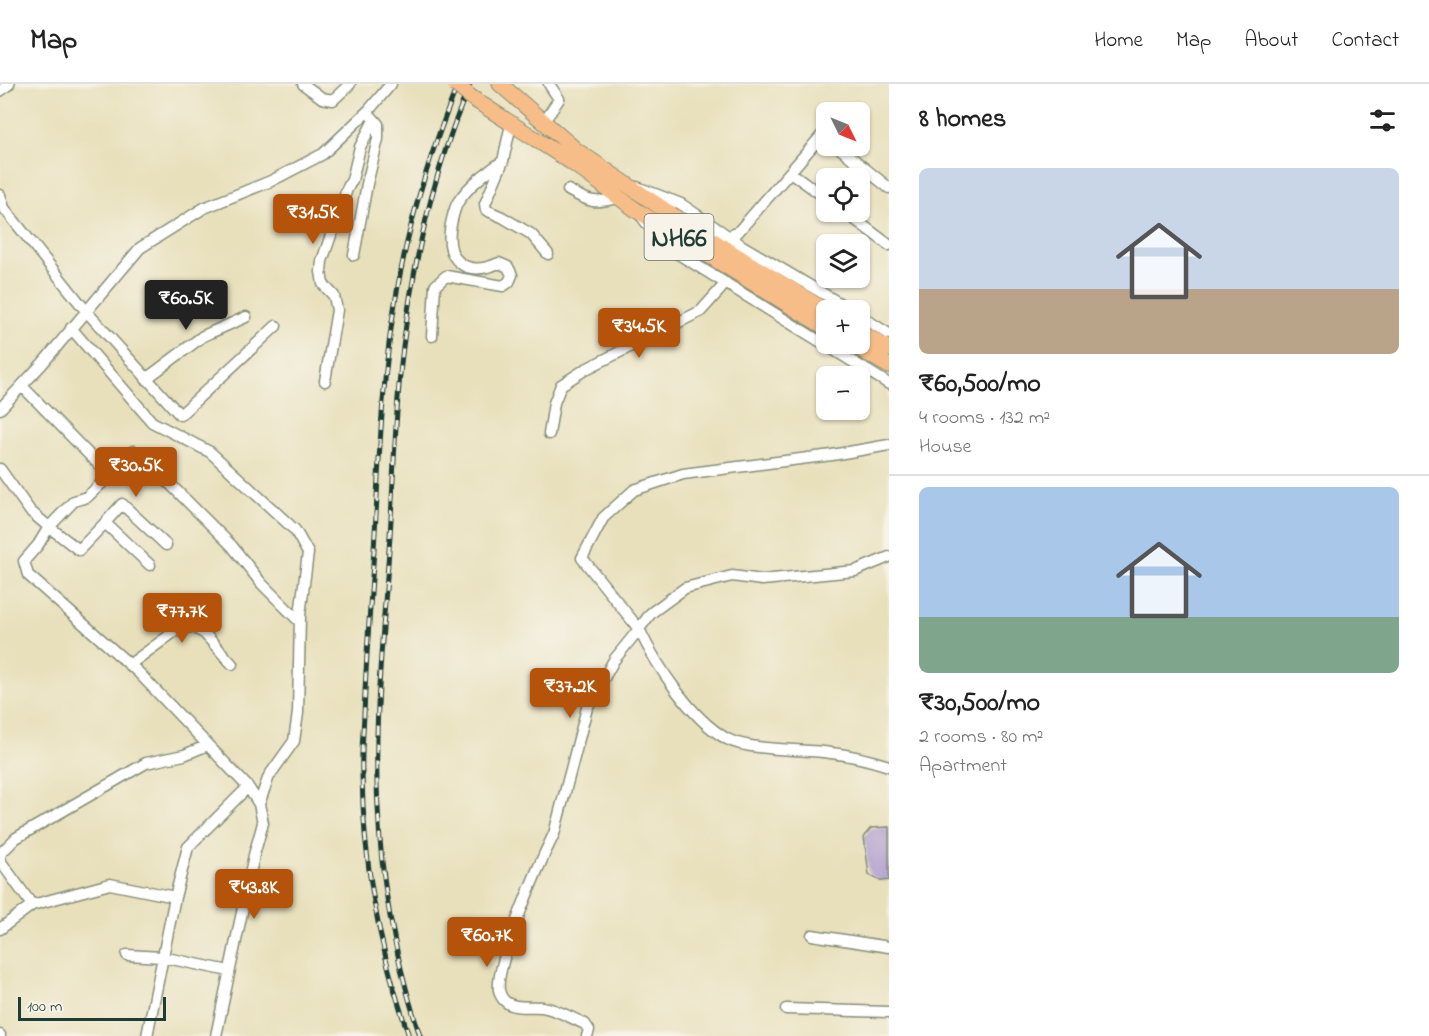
<!DOCTYPE html>
<html lang="en">
<head>
<meta charset="utf-8">
<style>
	:root { --surface:#fff; --page:#f2f2f2; --text:#222; --muted:#767676; --line:#e0e0e0; --accent:#b45309 }
	body { margin:0; font-family:"Indie Flower",sans-serif; background:var(--page); color:var(--text); height:100vh; display:flex; flex-direction:column; font-size:22px; white-space:nowrap }
	* { box-sizing:border-box; margin:0 }
	p { font-size:20px; color:var(--muted) }
	.icon { flex:none; width:33px; height:33px; fill:none; stroke:currentColor; stroke-width:2; stroke-linecap:round; stroke-linejoin:round }
	.map { position:relative; flex:1; overflow:hidden }
	.drawer { display:flex; flex-direction:column; background:var(--surface); width:540px }
	.drawer>* { flex:none }
	.needle { width:39px; rotate:133deg }
	.controls { position:absolute; left:816px; top:18px; display:grid; gap:12px }
	.controls a { display:grid; place-items:center; width:54px; height:54px; border-radius:9px; background:var(--surface); box-shadow:0 2px 4px #0004; font-size:30px }
	.scale { position:absolute; left:18px; bottom:15px; width:148px; box-sizing:border-box; padding-left:6px; border:3px solid #1f3d34; border-top:0; font-size:16px; line-height:21px; white-space:nowrap; color:#1f3d34; -webkit-text-stroke:4px #f7f3e8; paint-order:stroke }
	.price { position:absolute; translate:-50% -51px; padding:0 14px; border-radius:6px; background:var(--accent); color:#fff; font-size:20px; line-height:39px; filter:drop-shadow(0 2px 3px #0008) }
	.price::after { content:''; position:absolute; left:50%; top:36px; width:18px; height:14px; margin-left:-9px; background:inherit; clip-path:polygon(0 0,100% 0,50% 100%) }
	.price.selected { background:#222; color:#fff }
	ul { padding:0; list-style:none }
	li { display:grid; align-content:center; gap:12px; height:318px; padding:0 30px }
	li+li { border-top:2px solid var(--line) }
	li span { display:grid; place-items:center; height:186px; border-radius:9px; color:#555 }
	li>.icon { margin-inline-start:auto }
	span .icon { width:108px; height:108px; fill:#fffc; stroke-width:1 }
	li b { font-size:26px }
	h2 { display:flex; justify-content:space-between; align-items:center; height:72px; padding:0 30px; font-size:26px }
	header { display:flex; align-items:center; gap:36px; box-sizing:border-box; height:84px; padding:0 30px; background:var(--surface); border-bottom:2px solid var(--line) }
	header strong { font-size:28px }
	nav { display:flex; gap:33px; margin-inline-start:auto; font-size:21px }
	main { display:flex; flex:1; min-height:0 }
	.map>svg:first-child { display:block }
</style>
</head>
<body>
<header>
<strong>Map</strong>
<nav><a>Home</a><a>Map</a><a>About</a><a>Contact</a></nav>
</header>
<main>
<div class="map">
<svg width="889" height="952" viewBox="0 0 889 952">
	<rect width="100%" height="100%" fill="#f7f3e8"/>
	<filter id="ink" filterUnits="userSpaceOnUse"><feTurbulence type="fractalNoise" baseFrequency=".0167" numOctaves="2"/><feDisplacementMap in="SourceGraphic" scale="12" xChannelSelector="R" yChannelSelector="G"/><feConvolveMatrix kernelMatrix="1 2 1 2 8 2 1 2 1" color-interpolation-filters="sRGB"/></filter>
	<filter id="wash" filterUnits="userSpaceOnUse"><feTurbulence type="fractalNoise" baseFrequency=".008" numOctaves="4" result="noise"/><feDisplacementMap in="SourceGraphic" scale="24" xChannelSelector="R" yChannelSelector="G"/><feGaussianBlur stdDeviation="1.35" result="paint"/><feColorMatrix in="noise" values="0 0 0 0 0 0 0 0 0 0 0 0 0 0 0 0 0 1.4 0 .05"/><feComposite in="paint" operator="in"/></filter>
	<g filter="url(#wash)">
		<rect width="100%" height="100%" fill="#e8e0bb"/>
		<g id="blocks">
			<path fill="#b6a5cf" d="M889 743V796L881 797 869 791 864 752 871 744Z"/>
		</g>
	</g>
	<g filter="url(#ink)">
		<use href="#blocks" fill-opacity="0" stroke="#848e78" stroke-width="1.5"/>
		<g fill="none" stroke-linecap="round" stroke-linejoin="round">
			<defs>
				<path id="minor" d="M303 0 322 14 333 16 350 0
					M0 7 9 0
					M543 39 559 15 549 0
					M511 40 503 77 485 120 486 126 502 133 531 150 548 170
					M837 62 889 104
					M790 88 822 51 826 54
					M637 103 681 120 741 161 851 226
					M568 106C589 118 594 120 618 114
					M0 111 4 124 86 227 180 331 276 242
					M845 128 889 161
					M642 133 662 160 889 300
					M727 153 738 148 790 88 826 114
					M354 171 367 100 378 55V40L371 32
					M860 232 889 250
					M71 244 152 338 210 368 295 446 308 469 300 531 298 629 294 657 269 692 259 720
					M432 252 435 202 446 192 503 202 509 198 512 191 508 183 499 179C465 194 444 176 451 140 453 132 454 125 458 118 469 101 487 88 503 77
					M146 295 203 252 246 233
					M325 297 337 226 334 212 323 200 321 188 322 177 347 105 352 96 360 63 374 36
					M22 302 107 389 133 367 165 395 232 462 262 500 300 538
					M0 325 42 280 140 164 204 124 271 97 323 70 369 26 391 0
					M549 350 554 319 561 301 586 285 701 227 726 199
					M0 385 30 427 49 443 38 461 24 477 28 491 138 588 248 703 259 720 263 739 254 771 216 952
					M107 389 102 399 87 413 74 417 49 443 79 466 105 439 150 481
					M105 439 122 420 166 461
					M889 473 855 487 762 496 732 492 685 504 651 529 639 545C656 581 691 635 727 655 750 667 803 665 831 669 850 671 870 676 889 682
					M129 581 174 548 185 543H193L204 549 232 580
					M0 770 16 754 146 679 184 671 208 661
					M0 771 1 778 32 821
					M0 845 32 821 110 800 175 813 188 763 248 703
					M812 851 889 863
					M127 871 162 873 229 887
					M786 925 889 928
					M0 951V952
					M147 952 175 813
					M587 952 589 946 585 940C571 934 557 925 542 923 531 922 514 925 506 918 502 915 500 911 499 906 495 880 541 776 554 750L587 624 614 576 639 545 582 474 603 434 634 406 683 390 832 371 889 361"/>
				<path id="highway" d="M500 0 576 66 687 141 826 227
					M472 14 571 78 636 126 826 244
					M860 248 889 265
					M852 260 889 282"/>
			</defs>
			<use href="#minor" stroke="#848e78" stroke-width="13"/>
			<use href="#highway" stroke="#848e78" stroke-width="17"/>
			<use href="#minor" stroke="#fff" stroke-width="10"/>
			<use href="#highway" stroke="#f7bd88" stroke-width="15"/>
			<defs>
				<path id="rail" d="M409 952C380 868 363 779 362 690 361 670 363 651 364 631 366 576 370 521 374 466 379 384 381 301 395 219 407 144 429 71 458 0
					M420 952C396 877 381 802 378 723 373 635 384 541 390 452 394 389 395 325 403 263 414 173 435 83 470 0"/>
			</defs>
			<use href="#rail" stroke="#1f3d34" stroke-width="5"/>
			<use href="#rail" stroke="#f7f3e8" stroke-width="3" stroke-dasharray="9" stroke-linecap="butt"/>
			<defs>
				<path id="highway-bridge" d="M455 0 472 14"/>
			</defs>
			<use href="#highway-bridge" stroke="#848e78" stroke-width="17" stroke-linecap="butt"/>
			<use href="#highway-bridge" stroke="#f7bd88" stroke-width="15"/>
		</g>
	</g>
	<g text-anchor="middle" stroke-width="6" stroke-linejoin="round" paint-order="stroke">
		<rect fill="#f7f3e8" stroke="#60746a" stroke-width="1.5" x="644.5" y="130" width="69" height="46" rx="4.5"/>
		<g font-size="26" font-weight="bold" fill="#1f3d34">
			<text x="679" y="162">NH66</text>
		</g>
	</g>
</svg>
<div class="controls">
<a><svg class="needle" viewBox="-14 -14 28 28"><path d="M0-13l5 13h-10z" fill="#e53935"/><path d="M0 13l5-13h-10z" fill="#767676"/></svg></a>
<a><svg class="icon" aria-label="locate" viewBox="0 0 24 24"><circle cx="12" cy="12" r="6"/><path d="M12 2v4M12 18v4M2 12h4M18 12h4"/></svg></a>
<a><svg class="icon" aria-label="layers" viewBox="0 0 24 24"><path d="M12 4l9 5-9 5-9-5zM3 14l9 5 9-5"/></svg></a>
<a>+</a>
<a>−</a>
</div>
<div class="scale">100 m</div>
<b class="price" style="left:313px;top:161px">₹31.5K</b>
<b class="price selected" style="left:186px;top:247px">₹60.5K</b>
<b class="price" style="left:639px;top:275px">₹34.5K</b>
<b class="price" style="left:136px;top:414px">₹30.5K</b>
<b class="price" style="left:182px;top:560px">₹77.7K</b>
<b class="price" style="left:570px;top:635px">₹37.2K</b>
<b class="price" style="left:254px;top:836px">₹43.8K</b>
<b class="price" style="left:487px;top:884px">₹60.7K</b>
</div>
<section class="drawer">
<h2>8 homes<svg class="icon" aria-label="filters" viewBox="0 0 24 24"><path d="M4 7h16M4 17h16"/><circle cx="9" cy="7" r="2"/><circle cx="15" cy="17" r="2"/></svg></h2>
<ul>
<li><span style="background:linear-gradient(#c9d6e8 65%,#b9a48a 0)"><svg class="icon" aria-label="home" viewBox="0 0 24 24"><path d="M3 11l9-7 9 7M6 9v11h12V9"/></svg></span><div><b>₹60,500/mo</b><p>4 rooms · 132 m²</p><p>House</p></div></li>
<li><span style="background:linear-gradient(#a9c7e8 70%,#7fa58c 0)"><svg class="icon" aria-label="home" viewBox="0 0 24 24"><path d="M3 11l9-7 9 7M6 9v11h12V9"/></svg></span><div><b>₹30,500/mo</b><p>2 rooms · 80 m²</p><p>Apartment</p></div></li>
</ul>
</section>
</main>
</body>
</html>
